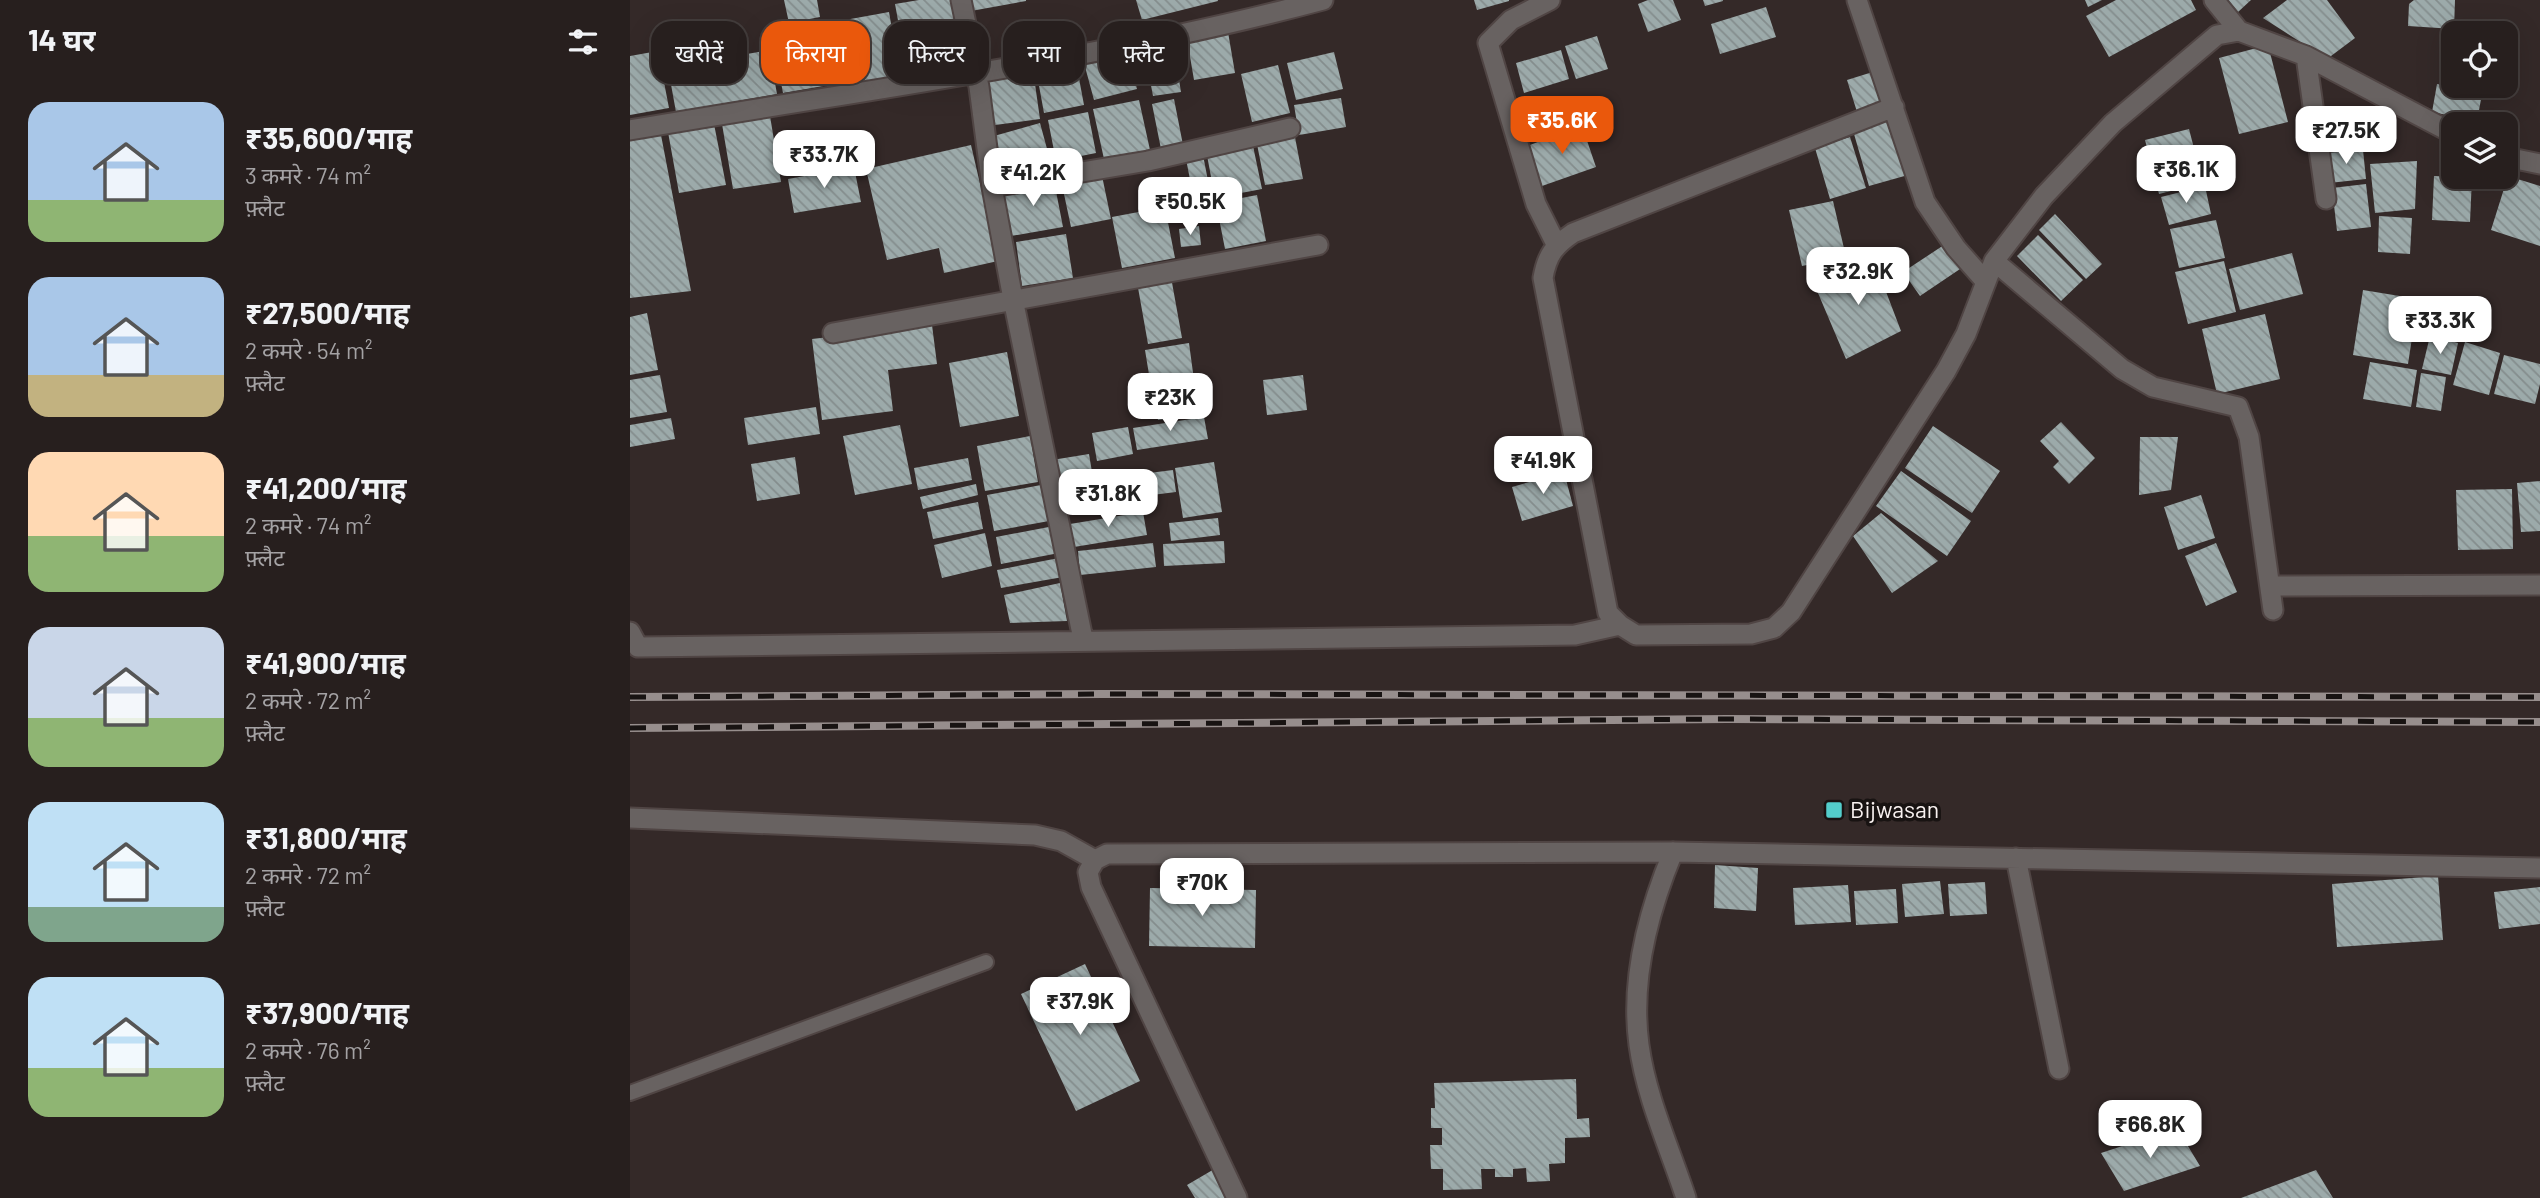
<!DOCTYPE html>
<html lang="hi">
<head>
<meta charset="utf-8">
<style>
	:root { --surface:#271f1e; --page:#2f2727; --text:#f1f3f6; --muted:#a4a2a4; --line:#433d3c; --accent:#ea580c }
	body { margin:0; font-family:Barlow,"Noto Sans Devanagari",sans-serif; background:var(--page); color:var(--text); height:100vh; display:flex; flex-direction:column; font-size:26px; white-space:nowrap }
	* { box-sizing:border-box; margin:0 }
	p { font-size:23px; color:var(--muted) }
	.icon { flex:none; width:38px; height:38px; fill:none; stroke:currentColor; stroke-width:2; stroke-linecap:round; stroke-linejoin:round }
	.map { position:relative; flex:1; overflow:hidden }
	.sheet { display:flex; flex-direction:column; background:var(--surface); width:630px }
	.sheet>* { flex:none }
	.banner { position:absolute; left:21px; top:21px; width:665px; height:63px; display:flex; gap:14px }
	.fabs { position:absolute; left:1811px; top:21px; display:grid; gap:14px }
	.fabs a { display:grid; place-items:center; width:77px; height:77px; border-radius:14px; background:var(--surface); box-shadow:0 7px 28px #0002,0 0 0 2px var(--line); font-size:35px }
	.price { position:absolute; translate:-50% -60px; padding:0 16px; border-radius:14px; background:#fff; color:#222; font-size:23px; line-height:46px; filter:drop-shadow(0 2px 4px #0008) }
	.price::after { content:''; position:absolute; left:50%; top:42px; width:21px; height:16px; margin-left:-10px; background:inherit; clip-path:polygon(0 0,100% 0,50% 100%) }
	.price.on { background:var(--accent); color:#fff }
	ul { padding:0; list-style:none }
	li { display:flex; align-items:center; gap:21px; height:175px; padding:0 28px }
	li span { display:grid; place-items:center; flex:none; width:196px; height:140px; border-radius:21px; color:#555 }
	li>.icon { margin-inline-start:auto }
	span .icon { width:84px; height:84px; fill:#fffc; stroke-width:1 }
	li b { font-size:30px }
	h2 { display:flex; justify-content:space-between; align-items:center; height:84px; padding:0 28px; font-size:30px }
	.pill { padding:0 24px; border-radius:21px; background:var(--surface); box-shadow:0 7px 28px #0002,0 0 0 2px var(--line); font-size:24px; line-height:63px }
	.pill.on { background:var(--accent); color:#fff }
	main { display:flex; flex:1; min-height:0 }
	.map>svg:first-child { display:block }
</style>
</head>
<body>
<main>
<section class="sheet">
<h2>14 घर<svg class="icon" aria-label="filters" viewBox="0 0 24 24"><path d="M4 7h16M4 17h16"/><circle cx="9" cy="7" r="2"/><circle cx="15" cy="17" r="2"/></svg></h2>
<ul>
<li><span style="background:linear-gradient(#a9c7e8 70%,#8fb573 0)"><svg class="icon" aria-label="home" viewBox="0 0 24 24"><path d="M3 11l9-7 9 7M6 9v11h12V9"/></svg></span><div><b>₹35,600/माह</b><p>3 कमरे · 74 m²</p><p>फ़्लैट</p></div></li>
<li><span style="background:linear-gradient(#a9c7e8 70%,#c2b280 0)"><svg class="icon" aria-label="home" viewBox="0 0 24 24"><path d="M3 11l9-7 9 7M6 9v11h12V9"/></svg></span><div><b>₹27,500/माह</b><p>2 कमरे · 54 m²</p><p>फ़्लैट</p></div></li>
<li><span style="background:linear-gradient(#ffd9b3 60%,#8fb573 0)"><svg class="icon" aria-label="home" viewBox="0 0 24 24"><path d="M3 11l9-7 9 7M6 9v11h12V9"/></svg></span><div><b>₹41,200/माह</b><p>2 कमरे · 74 m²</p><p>फ़्लैट</p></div></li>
<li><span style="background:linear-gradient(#c9d6e8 65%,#8fb573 0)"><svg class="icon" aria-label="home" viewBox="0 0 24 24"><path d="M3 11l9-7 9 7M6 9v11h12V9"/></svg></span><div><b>₹41,900/माह</b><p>2 कमरे · 72 m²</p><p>फ़्लैट</p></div></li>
<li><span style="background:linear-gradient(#bfe0f5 75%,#7fa58c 0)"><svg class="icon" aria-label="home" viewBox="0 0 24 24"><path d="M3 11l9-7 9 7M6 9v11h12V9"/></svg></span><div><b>₹31,800/माह</b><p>2 कमरे · 72 m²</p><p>फ़्लैट</p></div></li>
<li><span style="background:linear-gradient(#bfe0f5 65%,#8fb573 0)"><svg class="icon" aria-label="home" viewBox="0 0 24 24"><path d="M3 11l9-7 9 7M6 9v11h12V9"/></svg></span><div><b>₹37,900/माह</b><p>2 कमरे · 76 m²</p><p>फ़्लैट</p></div></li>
</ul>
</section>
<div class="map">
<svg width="1910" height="1198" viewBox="0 0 1910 1198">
	<defs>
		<pattern id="building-back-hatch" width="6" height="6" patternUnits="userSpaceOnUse" patternTransform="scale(1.75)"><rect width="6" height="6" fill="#9caaaa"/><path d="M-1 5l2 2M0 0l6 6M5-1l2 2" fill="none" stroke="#848d8d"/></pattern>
	</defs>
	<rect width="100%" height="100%" fill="#342928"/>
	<path fill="url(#building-back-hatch)" d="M154 0H187L190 17 159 23Z
		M289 0H321L333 65 278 75 265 4Z
		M339 0H396V1L341 11Z
		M506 0H588V1L512 20Z
		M844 0H879V1L847 10Z
		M1018 0H1043L1051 20 1018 32 1008 4Z
		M1073 0H1093V1L1075 6Z
		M1455 0H1472L1458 7Z
		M1486 0H1561L1566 10 1479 57 1456 16Z
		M1598 0H1621L1608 12Z
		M1657 0H1697L1725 38 1697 59 1633 18Z
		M1784 0H1825L1824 29 1778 26 1779 4Z
		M1136 7 1146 37 1090 54 1081 24Z
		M259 12 270 75 215 85 204 22Z
		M195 32 205 84 153 93 143 42Z
		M598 32 605 73 564 80 557 39Z
		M967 36 978 69 946 79 935 46Z
		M1638 45 1658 122 1609 134 1589 58Z
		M544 49 551 92 523 96 515 54Z
		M139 50 147 94 46 112 38 68Z
		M931 50 939 79 894 93 886 63Z
		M28 51 39 108 0 115V56Z
		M704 52 713 89 666 100 657 63Z
		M498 53 507 89 464 100 454 63Z
		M445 57 454 105 414 113 405 64Z
		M648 65 660 113 622 122 611 74Z
		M403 70 410 119 365 125 357 77Z
		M1249 70 1260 104 1228 115 1217 80Z
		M1807 84 1852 94 1847 121 1802 112Z
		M711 98 716 127 669 135 664 105Z
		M544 99 553 145 531 149 522 104Z
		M509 100 520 150 474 159 463 109Z
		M458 112 466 153 426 161 418 120Z
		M140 116 151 182 103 189 92 124Z
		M1261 116 1278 175 1239 186 1222 127Z
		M410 123 422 167 375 180 364 136Z
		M84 124 96 185 49 193 38 132Z
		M952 126 966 167 912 186 897 146Z
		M1559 129 1573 183 1529 194 1515 140Z
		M664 132 673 179 635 185 626 139Z
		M31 135 61 291 0 298V141Z
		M1220 137 1236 188 1200 199 1185 148Z
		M622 141 632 189 585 198 576 150Z
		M341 145 368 261 314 273 309 248 257 260 236 169Z
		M572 150 581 196 564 200 555 154Z
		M1733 150 1736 179 1699 183 1696 153Z
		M1787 161 1785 209 1745 213 1740 164Z
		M224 167 231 202 164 213 158 179Z
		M471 171 481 219 441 227 431 180Z
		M1804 176 1842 178 1840 222 1802 220Z
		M1878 176 1910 186V246L1861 230Z
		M424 181 433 227 381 236 373 189Z
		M1736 184 1741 227 1707 231 1702 188Z
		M1575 186 1581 214 1539 225 1531 197Z
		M627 195 636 241 595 249 586 203Z
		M1203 201 1216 257 1172 266 1159 210Z
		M535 207 545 258 492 268 482 217Z
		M1425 214 1472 264 1456 279 1409 230Z
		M1749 216 1782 218 1780 254 1748 252Z
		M1586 220 1595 258 1549 268 1540 229Z
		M569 226 571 245 551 247 549 229Z
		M436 234 443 278 392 286 386 242Z
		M1408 235 1453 280 1431 301 1387 256Z
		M1317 243 1333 267 1290 296 1273 272Z
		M1662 253 1673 294 1610 310 1599 269Z
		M1242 255 1271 331 1216 359 1185 286Z
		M1594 261 1606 312 1558 324 1545 272Z
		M541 277 552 338 518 344 507 282Z
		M1733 290 1788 299 1778 364 1723 355Z
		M17 313 28 370 0 375V317Z
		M1635 314 1650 379 1587 394 1572 329Z
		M302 325 307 364 258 370 263 411 192 420 182 339Z
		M1800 336 1828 343 1821 375 1792 369Z
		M1835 342 1870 353 1859 395 1823 385Z
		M559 343 564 380 521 387 515 350Z
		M377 352 389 416 330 427 319 363Z
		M1874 355 1910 364V384L1905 404 1864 394Z
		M1740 362 1787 370 1781 407 1733 399Z
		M1791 373 1816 377 1811 411 1786 407Z
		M30 375 37 412 0 418V380Z
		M673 375 677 410 637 415 633 380Z
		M569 388 573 413 528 420 524 395Z
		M186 407 190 434 118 445 114 418Z
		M574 417 578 439 507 450 503 428Z
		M41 418 45 439 0 447V425Z
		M1431 422 1465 458 1439 484 1423 467 1429 461 1410 441Z
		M270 425 282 484 225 495 213 436Z
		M1303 426 1370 471 1342 513 1275 468Z
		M498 427 503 454 467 461 462 433Z
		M400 436 408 482 355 491 347 446Z
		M1510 437H1548L1541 490 1509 495Z
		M459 454 464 484 427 490 422 460Z
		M165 457 170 494 127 501 121 464Z
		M338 458 342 480 288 490 284 468Z
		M584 462 592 512 553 518 545 468Z
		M543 470 546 492 522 495 519 473Z
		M1271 471 1341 521 1317 556 1246 506Z
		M934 472 943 506 892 521 882 487Z
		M1910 481V531L1891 532 1887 483Z
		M346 484 348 495 293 509 290 497Z
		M411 485 419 521 364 531 357 495Z
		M1882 489 1883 549 1828 550 1826 490Z
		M1571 495 1585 538 1548 550 1534 507Z
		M348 502 353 529 303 539 297 512Z
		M513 512 517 535 444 547 440 524Z
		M1251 513 1308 561 1262 593 1223 536Z
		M588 518 590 535 541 541 539 523Z
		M424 526 429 553 371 564 366 537Z
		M355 533 362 566 312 578 304 545Z
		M594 541 595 563 534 566 533 544Z
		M523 543 526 567 450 575 448 551Z
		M1586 543 1607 592 1576 606 1555 556Z
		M429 558 433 577 371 588 367 570Z
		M430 583 437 621 380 623 374 595Z
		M1085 865 1128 868 1126 911 1084 908Z
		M1808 876 1813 940 1707 947 1702 884Z
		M1310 881 1314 914 1275 917 1272 884Z
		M1355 882 1357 914 1320 916 1318 884Z
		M1218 885 1221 922 1165 925 1163 888Z
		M1910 887V924L1869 929 1864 892Z
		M520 888 626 890 625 948 519 946Z
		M1266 889 1268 923 1226 925 1224 891Z
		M455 964 510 1081 446 1111 391 994Z
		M946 1079 947 1119 959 1118 960 1137 935 1138V1163L919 1164 920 1181 897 1182 896 1168 883 1169V1177H865V1169H851L852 1189 813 1190V1169H801L800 1145H812V1128H801V1108H805L804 1083Z
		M1547 1128 1570 1166 1494 1191 1471 1153Z
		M586 1168 603 1198H565L557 1185Z
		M1686 1170 1703 1198H1611Z"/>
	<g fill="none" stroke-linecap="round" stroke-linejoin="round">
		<defs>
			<path id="service" d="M0 1093 356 962"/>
			<path id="minor" d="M331 0 349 87 362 187 383 299 453 639
				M920 0 881 20 858 43 906 204 926 244
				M1227 0 1295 202 1326 248 1356 282
				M1584 0 1609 31
				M1676 56 1696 199
				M1264 107 943 233C924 246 917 255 913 278L978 613 990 625 1006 635 1121 634 1144 628 1161 612 1316 371 1336 334 1364 261 1414 196 1483 123 1587 35 1609 31 1676 56 1824 134
				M0 130C232 90 465 61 693 0
				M1876 157 1910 164
				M362 187 518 161 660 128
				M1364 261 1492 369 1523 387 1608 407 1619 437 1643 610
				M203 333 688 245
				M1641 586 1910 585
				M0 632 8 647 945 635 990 625
				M0 818 405 835 431 841 465 860
				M1043 852C1018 912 1000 979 1009 1045 1016 1097 1040 1149 1056 1198
				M1386 858 1429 1069
				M607 1198 461 887 458 872 465 860 477 854 1043 852 1910 868"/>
		</defs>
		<use href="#service" stroke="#504544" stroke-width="18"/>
		<use href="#minor" stroke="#504544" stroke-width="23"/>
		<use href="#service" stroke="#686261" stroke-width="14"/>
		<use href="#minor" stroke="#686261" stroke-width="19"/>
		<defs>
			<path id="rail" d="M0 697 474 694 1910 697
				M0 728 1097 719 1910 722"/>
		</defs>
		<use href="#rail" stroke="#978e8d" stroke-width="8"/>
		<use href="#rail" stroke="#181312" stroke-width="5" stroke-dasharray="16" stroke-linecap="butt"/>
	</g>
	<rect fill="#53cdcb" stroke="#181312" stroke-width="2.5" x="1195" y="801" width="18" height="18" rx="3.5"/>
	<g text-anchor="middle" stroke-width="7" stroke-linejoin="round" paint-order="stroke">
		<g font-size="23" fill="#f9f2f1" stroke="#181312" text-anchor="start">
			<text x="1220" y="818">Bijwasan</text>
		</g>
	</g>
</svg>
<div class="fabs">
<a><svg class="icon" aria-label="locate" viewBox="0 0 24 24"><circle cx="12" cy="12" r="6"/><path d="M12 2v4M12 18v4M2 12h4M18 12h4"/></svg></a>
<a><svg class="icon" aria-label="layers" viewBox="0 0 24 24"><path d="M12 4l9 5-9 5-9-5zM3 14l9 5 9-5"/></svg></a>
</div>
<b class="price on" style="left:932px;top:156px">₹35.6K</b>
<b class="price" style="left:1716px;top:166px">₹27.5K</b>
<b class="price" style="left:194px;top:190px">₹33.7K</b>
<b class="price" style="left:1556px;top:205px">₹36.1K</b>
<b class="price" style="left:403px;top:208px">₹41.2K</b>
<b class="price" style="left:560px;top:237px">₹50.5K</b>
<b class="price" style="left:1228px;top:307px">₹32.9K</b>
<b class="price" style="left:1810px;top:356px">₹33.3K</b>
<b class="price" style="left:540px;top:433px">₹23K</b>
<b class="price" style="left:913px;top:496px">₹41.9K</b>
<b class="price" style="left:478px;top:529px">₹31.8K</b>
<b class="price" style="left:572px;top:918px">₹70K</b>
<b class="price" style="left:450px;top:1037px">₹37.9K</b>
<b class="price" style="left:1520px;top:1160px">₹66.8K</b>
<div class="banner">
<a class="pill">खरीदें</a>
<a class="pill on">किराया</a>
<a class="pill">फ़िल्टर</a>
<a class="pill">नया</a>
<a class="pill">फ़्लैट</a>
</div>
</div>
</main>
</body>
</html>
